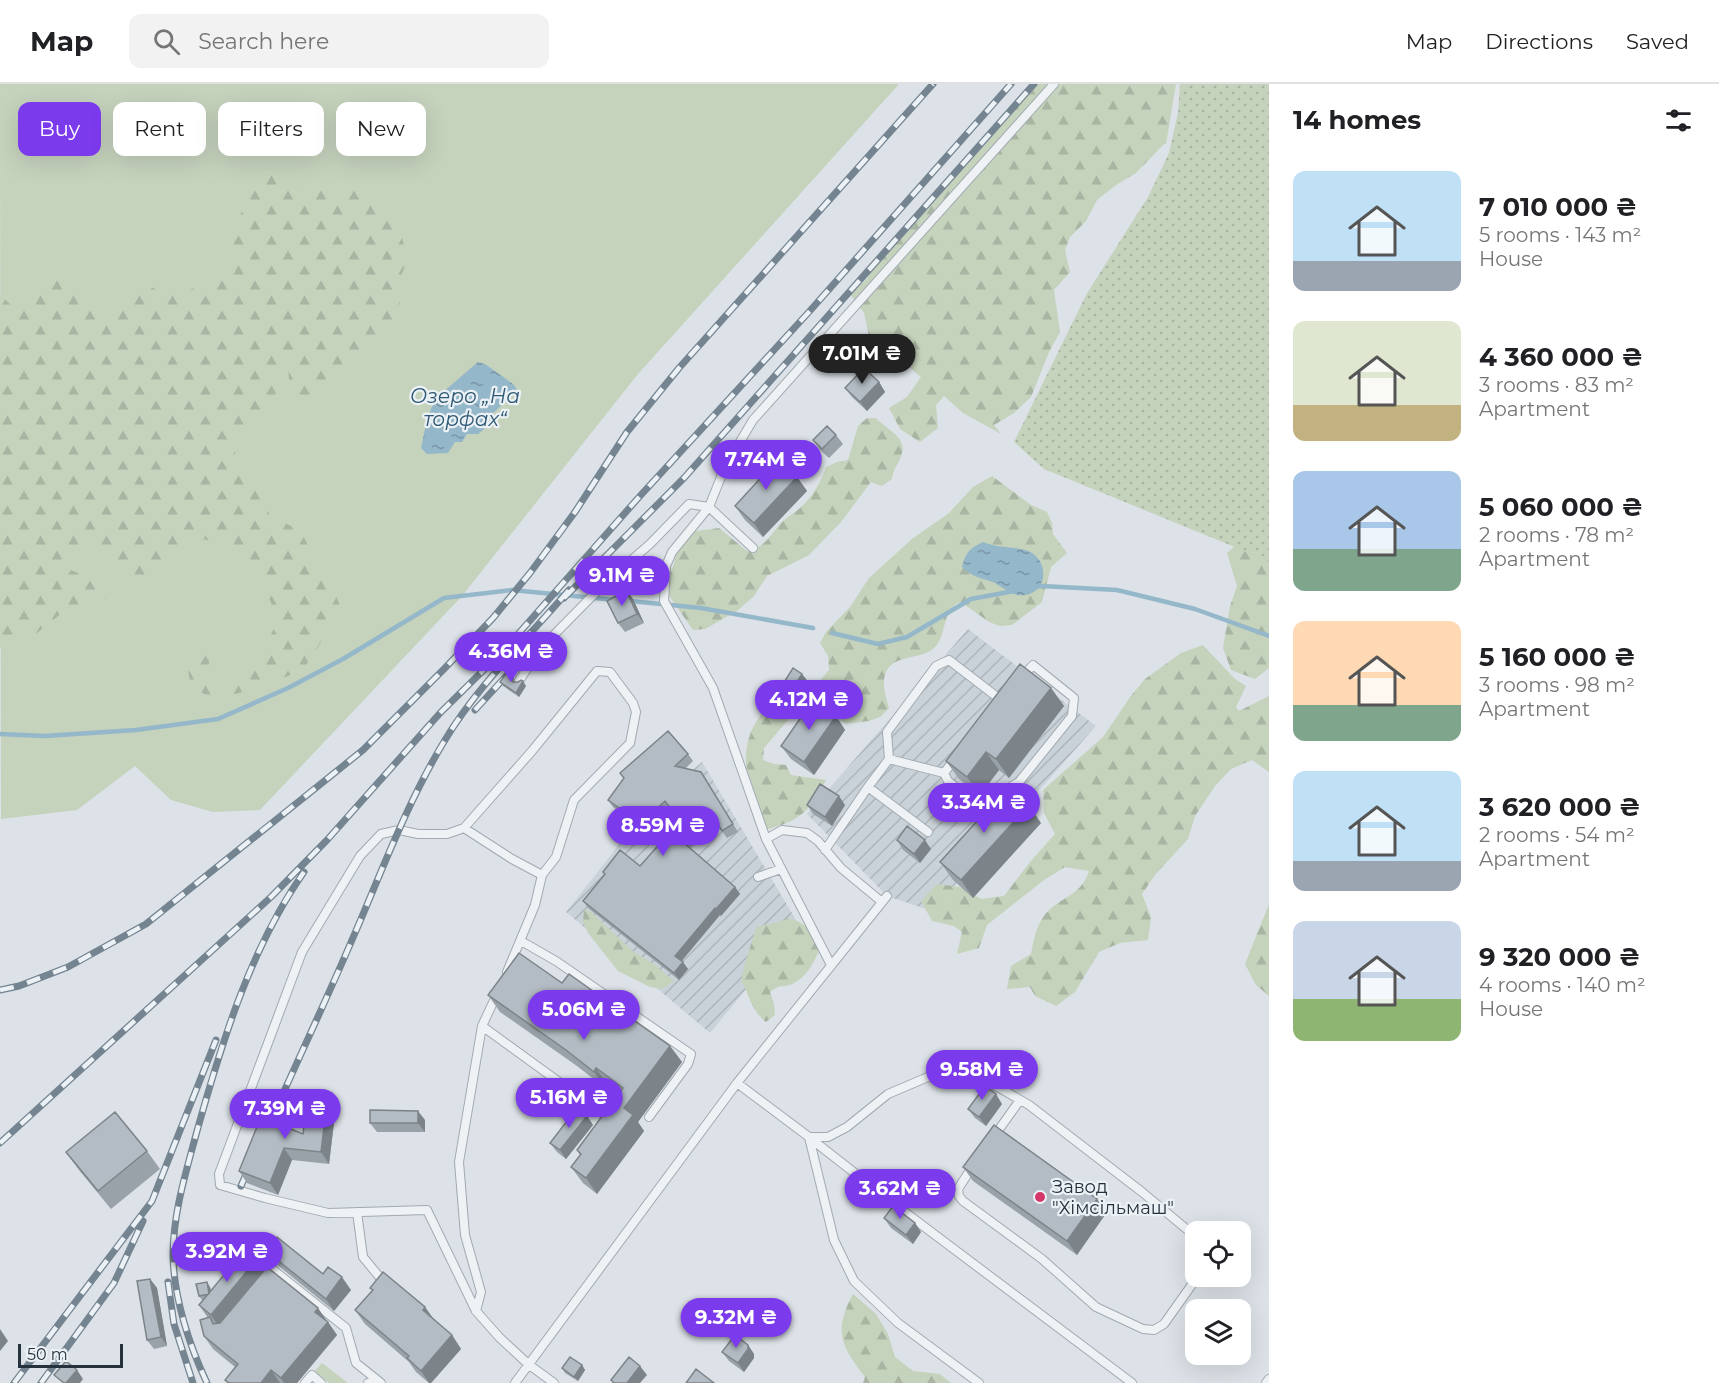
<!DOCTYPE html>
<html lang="en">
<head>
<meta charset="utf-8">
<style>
	:root { --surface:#fff; --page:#f2f2f2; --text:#202124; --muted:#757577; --line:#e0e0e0; --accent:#7c3aed }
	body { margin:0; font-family:Montserrat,sans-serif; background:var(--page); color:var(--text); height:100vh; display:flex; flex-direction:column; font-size:22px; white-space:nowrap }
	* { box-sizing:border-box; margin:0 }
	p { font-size:20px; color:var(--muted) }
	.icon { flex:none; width:33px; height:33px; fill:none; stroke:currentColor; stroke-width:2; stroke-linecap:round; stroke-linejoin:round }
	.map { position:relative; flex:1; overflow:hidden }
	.side { display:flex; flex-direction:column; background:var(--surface); width:450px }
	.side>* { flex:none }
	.guide { position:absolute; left:18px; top:18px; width:570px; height:54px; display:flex; gap:12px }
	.controls { position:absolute; left:1185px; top:1137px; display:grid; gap:12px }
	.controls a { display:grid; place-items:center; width:66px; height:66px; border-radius:12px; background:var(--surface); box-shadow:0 6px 24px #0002; font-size:30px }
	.scale { position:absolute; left:18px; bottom:15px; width:105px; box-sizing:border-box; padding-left:6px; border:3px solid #25323e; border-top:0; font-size:16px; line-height:21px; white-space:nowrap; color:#25323e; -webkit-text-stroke:4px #ebf1f5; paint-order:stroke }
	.price { position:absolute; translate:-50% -51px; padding:0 14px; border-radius:21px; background:var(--accent); color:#fff; font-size:20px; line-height:39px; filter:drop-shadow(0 2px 3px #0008) }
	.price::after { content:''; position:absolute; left:50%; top:36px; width:18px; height:14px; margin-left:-9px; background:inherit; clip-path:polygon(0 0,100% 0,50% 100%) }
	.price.selected { background:#222; color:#fff }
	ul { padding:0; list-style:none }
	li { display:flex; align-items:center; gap:18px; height:150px; padding:0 24px }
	li span { display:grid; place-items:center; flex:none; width:168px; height:120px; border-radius:12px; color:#555 }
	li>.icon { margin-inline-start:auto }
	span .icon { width:72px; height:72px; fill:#fffc; stroke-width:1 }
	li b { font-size:26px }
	h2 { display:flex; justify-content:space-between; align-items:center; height:72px; padding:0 24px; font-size:26px }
	.tag { padding:0 21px; border-radius:12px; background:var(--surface); box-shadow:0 6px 24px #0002; font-size:21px; line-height:54px }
	.tag.selected { background:var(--accent); color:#fff }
	header { display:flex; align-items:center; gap:36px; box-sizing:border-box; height:84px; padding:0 30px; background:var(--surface); border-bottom:2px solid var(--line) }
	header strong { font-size:28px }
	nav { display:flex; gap:33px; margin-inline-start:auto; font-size:21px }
	.search { width:420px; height:54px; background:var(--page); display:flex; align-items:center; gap:15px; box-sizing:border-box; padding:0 21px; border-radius:12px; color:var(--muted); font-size:22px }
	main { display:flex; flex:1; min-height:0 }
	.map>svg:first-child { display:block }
</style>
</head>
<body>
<header>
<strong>Map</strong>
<div class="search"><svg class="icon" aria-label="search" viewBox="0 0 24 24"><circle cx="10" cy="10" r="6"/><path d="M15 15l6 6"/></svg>Search here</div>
<nav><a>Map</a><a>Directions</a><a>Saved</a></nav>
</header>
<main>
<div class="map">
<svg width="1269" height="1299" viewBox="0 0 1269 1299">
	<defs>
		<pattern id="industrial-furrows" width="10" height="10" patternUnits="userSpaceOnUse" patternTransform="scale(1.5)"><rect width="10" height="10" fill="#cad2d9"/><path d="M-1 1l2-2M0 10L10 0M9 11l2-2" fill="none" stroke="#adb5bb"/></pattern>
		<pattern id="forest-firs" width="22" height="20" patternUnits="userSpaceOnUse" patternTransform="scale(1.5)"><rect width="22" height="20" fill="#c5d2bc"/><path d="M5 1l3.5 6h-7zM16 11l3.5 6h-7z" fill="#a9b5a3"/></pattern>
		<pattern id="park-dots" width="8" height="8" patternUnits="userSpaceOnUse" patternTransform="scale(1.5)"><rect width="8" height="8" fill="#c5d2bc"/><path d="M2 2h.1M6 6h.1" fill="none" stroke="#a9b5a3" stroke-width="1.8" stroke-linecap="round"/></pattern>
		<pattern id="water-ripples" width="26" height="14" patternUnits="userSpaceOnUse" patternTransform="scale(1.5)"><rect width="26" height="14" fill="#94b7ca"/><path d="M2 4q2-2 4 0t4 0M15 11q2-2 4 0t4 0" fill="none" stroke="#7995a5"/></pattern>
	</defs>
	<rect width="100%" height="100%" fill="#dce2e7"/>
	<path fill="url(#industrial-furrows)" d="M968 545 1096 642 932 827 887 812 807 730Z
		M702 678 799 841 710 949 566 828 648 724Z"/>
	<path fill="#c5d2bc" d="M0 0H899L638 290 462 512 260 726 213 728 171 716 135 682 77 726 1 735Z
		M322 1279 348 1299H329L315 1287Z"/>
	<path fill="url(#forest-firs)" d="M1038 0H1176L1166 60H1164L1136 89 1116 101 1097 116 1086 137 1070 153 1065 166 1070 188 1054 206 1060 248 1049 268 1031 313 1014 329 994 341 1001 350 963 329 944 312 936 321 938 344 920 358 900 345 889 324 907 313 921 293 907 281 886 269 869 252 864 229 850 210 867 195 879 174 911 138 929 123 942 102 987 51Z
		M261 84 285 87 303 103 326 107 350 104 374 113 392 132 402 153 407 176 399 198 400 228 389 249 369 262 333 292 318 311 295 316 290 313 288 281 281 279 276 308 270 324 236 349 235 372 252 389 266 409 269 432 300 446 311 467 314 481 330 499 340 521C332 537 316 570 305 582 295 593 228 615 213 613 206 612 198 606 191 603L187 580 201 561 220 547 207 585V592L225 600 252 582 265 563 275 542 271 518 245 478 205 455 185 465 170 482 151 496 123 488 106 471 85 461 62 463 68 485 90 494 106 514 85 526 62 529 32 553 9 557 0 564V211L20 229 56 196 78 204 117 232 128 217 145 200 166 210 189 206 212 196 235 189 230 171 229 147 242 128 250 105Z
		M867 334H876C887 346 909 354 901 372 898 381 893 385 892 395L882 402 871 398 841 438 809 471 767 492 754 512 737 527 705 545 693 546 665 506V494L673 484 678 461 685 452 696 447 719 444 747 467C768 462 769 451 782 438 788 432 795 429 801 423 813 412 821 398 826 383L837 378 848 376 858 342Z
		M1269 355V584L1255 595 1231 586 1223 564 1230 522 1237 502 1227 469 1264 437Z
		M992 392 1031 421 1047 428 1052 439 1053 450 1067 469 1051 483 1042 518 1012 541 1000 542 989 538 961 518C941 524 948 551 934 564 921 576 894 570 886 588 881 599 886 613 889 624L880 633 869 637 846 640 826 628 804 620 802 618 829 586 828 572 820 559 826 548 850 523 869 494 912 455 949 429 973 403Z
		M1203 561 1235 595 1246 602 1236 623 1239 627 1269 612V688L1252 676 1231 685 1215 702 1195 732 1188 755 1155 791 1142 810 1151 833 1148 856 1120 859 1099 868 1075 908 1056 922 1035 912 1030 903 1007 905 1011 882 1031 870C1034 855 1037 837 1049 826 1064 812 1082 810 1089 787L1065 783 1044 796 987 841 979 864 957 870 962 848 954 842 932 837 921 817 937 800 960 803 981 815 1004 812 1030 778 1055 750 1044 729 1043 706 1103 653 1130 613 1145 595 1181 569Z
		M784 616 794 629 764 664 763 676 774 680 786 681 791 691 826 696C811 726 799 738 767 745L756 741C756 730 756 718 754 707 752 698 747 689 746 680 744 653 758 623 784 616Z
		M1269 820V912L1256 901 1245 880Z
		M584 826 590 827 634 868 654 880 674 897 662 905 650 903 618 887 588 849 583 838Z
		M788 834C806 838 814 849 819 867 813 880 806 894 792 900 783 904 782 899 770 908L774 920 775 931 766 938C750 925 751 913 741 897L744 883 756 844C767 839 777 840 788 834Z
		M853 1210 876 1230 888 1250 895 1273 913 1287 940 1290 951 1299H863L865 1293C841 1262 833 1247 853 1210Z"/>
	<path fill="url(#park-dots)" d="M1180 0H1269V477L1044 385 1014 358 1086 211 1148 113 1169 69 1178 29Z"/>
	<path fill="url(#water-ripples)" d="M478 278 485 280 513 300 516 304 515 309 489 333 484 345 478 350H467L462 358H455L448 369 427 370 421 364 427 335 435 315Z
		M983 458C1000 465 1015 462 1028 467 1050 476 1048 509 1024 511 1013 513 1004 504 995 499 982 494 972 493 962 483 965 469 970 464 983 458Z"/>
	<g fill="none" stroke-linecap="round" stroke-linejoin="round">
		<path stroke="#94b7ca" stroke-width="4.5" d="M1034 503 1042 502 1117 506 1195 525 1269 552
			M630 517 701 524 813 544
			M832 549 878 560 907 553 971 515 1014 507
			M0 650 45 652 136 646 218 635 288 604 343 575 444 514 512 506 615 516"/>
		<defs>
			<path id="lane" d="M753 464 709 423 672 468 666 482 664 517 713 604 766 755 831 881
				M519 597 540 565 605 499 650 460 689 420 709 423 725 383 753 336 1054 0
				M889 675 944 689 955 675
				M944 689 948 697 979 722 1019 698 1072 632 1074 614 1033 581 1023 592
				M868 703 889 675 887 648 936 582 949 576 1001 616
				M464 744 532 667 597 587 610 588 633 619 636 628 630 659 574 716 556 773 542 791
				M766 755 782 746 807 749 818 757 841 784 882 818
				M825 766 868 703 928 748
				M758 793 781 785
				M521 857 556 877 691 970 688 980 649 1033
				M507 888 535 821 542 791 512 775 464 744 447 750H418L399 746 381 750 360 772 302 868 219 1090 220 1101 265 1114 328 1129 427 1126 476 1227 499 1253 528 1280 554 1299
				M482 942 610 1035 609 1037
				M737 999 887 812
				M995 1051 1020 1016
				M809 1053H828L847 1043 888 1010 928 993 984 995 1029 1021 1142 1108 1196 1153
				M810 1054 898 1123 1132 1299
				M972 1083 958 1105 959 1112 963 1117 1042 1175 1096 1223 1143 1245 1154 1246 1164 1240 1198 1192
				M357 1128 363 1173 382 1196
				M222 1171C228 1163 232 1158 242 1161L346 1244 356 1279 381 1299
				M476 1227 481 1208 465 1151 459 1078 482 942 497 910
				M305 1299 312 1291 321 1299
				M368 1299 376 1296
				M515 1299 737 999 809 1053 834 1156 854 1197 898 1239 979 1299
				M1266 1299 1269 1295"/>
		</defs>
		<use href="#lane" stroke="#a1aab1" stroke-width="10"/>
		<use href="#lane" stroke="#eff2f5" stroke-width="8"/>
		<defs>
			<path id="rail" d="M564 514 684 394 1034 0
				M475 626 542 553
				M0 906 19 902 68 883 146 840 363 666 444 585 493 534 530 489 575 428 627 348 679 284 933 0
				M264 1052C294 984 326 917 355 849 383 784 408 717 445 656 478 601 527 555 569 506
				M0 1059 271 813 327 756 441 628 504 566 640 412 808 229 1011 0
				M241 1102 251 1079
				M168 1198 174 1240 193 1299
				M14 1299 152 1117 216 956
				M41 1299 114 1199 143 1137
				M207 1299C189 1261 174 1214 173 1172 173 1129 186 1088 197 1047 222 958 250 865 304 788"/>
		</defs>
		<use href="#rail" stroke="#748491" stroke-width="7"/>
		<use href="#rail" stroke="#ebf1f5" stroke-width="4.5" stroke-dasharray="14" stroke-linecap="butt"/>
	</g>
	<path fill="#9aa2a9" d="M879 298 885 308 867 327 852 313 845 304Z
		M836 351 843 360 829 374 820 366 813 356Z
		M797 393 807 407 763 453 745 436 735 422Z
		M633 515 644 539 625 548 618 539Z
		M511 589 514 594V598L526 602 519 613 503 602 500 598Z
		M802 590 809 599 797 619 787 612 781 603Z
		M1051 604 1064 622 1009 694 999 686 980 711 959 695 946 677Z
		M836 632 845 646 814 691 791 675 781 662Z
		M688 670 693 677 685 685 701 688 738 748 727 754 719 743 689 764 735 803 740 810 721 832 720 831 681 877 688 885 679 896 588 824 583 817 605 791 603 788 640 782 679 737 670 724 656 737 648 748 613 723 608 716 624 694 620 689Z
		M807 721H845L832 742 813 730Z
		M1041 739 973 814 953 796 940 778Z
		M897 756 931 765 920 779 903 766Z
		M562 899 670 962 682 978 638 1038 644 1047 597 1110 583 1099 571 1083 580 1071 577 1066 619 1009 608 1001 605 1004 577 982 500 928 488 911Z
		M328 1010 336 1022 329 1080 292 1076 278 1111 247 1099 239 1087 303 1050Z
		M1002 1020 986 1042 975 1034 968 1025Z
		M587 1032 593 1041 566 1075 557 1068 550 1059Z
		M425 1036V1048H377L370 1039Z
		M147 1067 160 1085 111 1125 79 1086 66 1068Z
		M963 1083 1107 1128 1077 1171 973 1097Z
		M884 1134 915 1139 921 1148 913 1160 891 1144Z
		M216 1152 222 1161 216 1170 219 1176 198 1178 192 1168Z
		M266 1167 323 1190 351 1206 334 1227 275 1179Z
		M256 1176 263 1187 327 1237 337 1251 297 1299H227L225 1296 235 1283 213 1265 204 1252 208 1234 199 1221 204 1216H202L199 1212 210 1203 211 1207Z
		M150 1195 157 1204 167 1262 154 1265 147 1256Z
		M370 1204 425 1223 434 1236 452 1251 461 1265 431 1299H429L416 1288 409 1278 365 1240 355 1226 372 1206Z
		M748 1261 754 1270V1274L744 1288 729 1277 722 1268Z
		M582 1281 585 1286 578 1297 565 1289 562 1284Z"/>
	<path fill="#7d8489" d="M879 298 885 308 867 327 860 318Z
		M797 393 807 407 763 453 754 439Z
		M626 506 633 515 644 539 637 530Z
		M511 589 514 594 513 599 510 595Z
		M802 590 809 599 797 619 790 609Z
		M523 597 526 602 519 613 516 609Z
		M1051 604 1064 622 1009 694 996 675Z
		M836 632 845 646 814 691 804 678Z
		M986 668 999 686 980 711 967 693Z
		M839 712 845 721 832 742 825 733Z
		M1029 721 1041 739 973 814 961 796Z
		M651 730 656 737 648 748 643 741Z
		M925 756 931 765 920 779 914 770Z
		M735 803 740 810 721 832 716 825Z
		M715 824 720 831 680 879 675 872Z
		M683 878 688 885 679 896 674 889Z
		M670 962 682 978 638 1038 644 1047 597 1110 586 1094 624 1024Z
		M596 984 608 1001 605 1004 594 988Z
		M328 1010 336 1022 329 1080 321 1068Z
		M996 1010 1002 1020 986 1042 979 1033Z
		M418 1027 425 1036V1048L418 1039Z
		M587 1032 593 1041 566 1075 560 1066Z
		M284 1064 292 1076 278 1111 270 1099Z
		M1097 1115 1107 1128 1077 1171 1067 1157Z
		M915 1139 921 1148 913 1160 906 1151Z
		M216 1152 222 1161 216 1170 219 1176 212 1167 210 1160Z
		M256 1176 265 1189 220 1245 211 1231Z
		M342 1193 351 1206 334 1227 326 1215Z
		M150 1195 157 1204 167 1262 161 1253Z
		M207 1198 210 1203 212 1214 209 1210Z
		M425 1223 435 1237 423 1226Z
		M318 1224 327 1237 324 1241 315 1228Z
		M328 1238 337 1251 297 1299H284L281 1294Z
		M0 1245 8 1257 0 1267Z
		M452 1251 461 1265 431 1299H429L421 1287Z
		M748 1261 754 1270V1274L744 1288 738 1279Z
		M582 1281 585 1286 578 1297 574 1293Z
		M640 1282 647 1291 640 1299H627Z
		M77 1286 83 1295 80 1299H66Z
		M271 1286 280 1299H261Z"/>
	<path fill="#b3bcc4" stroke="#7d8489" stroke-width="1.5" d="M864 284 879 298 860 318 845 304Z
		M827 342 836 351 822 365 813 356Z
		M778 375 797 393 754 439 735 422Z
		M626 506 637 530 618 539 607 517Z
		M1020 580 1051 604 996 675 986 668 967 693 946 677Z
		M793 584 802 590 790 609 781 603Z
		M508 587 511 589 510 595 513 598H518L521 596 523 597 516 609 500 598Z
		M813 616 836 632 804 678 781 662Z
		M668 647 688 670 675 682 701 688 733 740 722 747 715 735 683 758 735 803 716 825 715 824 675 872 683 878 674 889 583 817 605 790 603 788 620 766 640 782 680 737 665 717 651 730 643 741 608 716 624 694 620 689Z
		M820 700 839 712 825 733 807 721Z
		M1008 703 1029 721 961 796 940 778Z
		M907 742 925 756 914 770 897 756Z
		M519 869 562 899 569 890 670 962 624 1024 633 1031 586 1094 571 1083 581 1070 577 1066 623 1004 596 984 594 988 566 966 488 911Z
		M985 1002 996 1010 979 1033 968 1025Z
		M308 1008 328 1010 321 1068 284 1064 270 1099 239 1087 261 1033 303 1050Z
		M577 1024 587 1032 560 1066 550 1059Z
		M370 1026 418 1027V1039H370Z
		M115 1028 147 1067 98 1107 66 1068Z
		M994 1041 1097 1115 1067 1157 963 1083Z
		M893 1122 915 1139 906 1151 884 1134Z
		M216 1152 210 1160 212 1167 192 1168 190 1154Z
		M277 1153 323 1190 328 1183 342 1193 326 1215 266 1167Z
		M244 1167 256 1176 211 1231 199 1221Z
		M267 1183 318 1224 315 1228 328 1238 281 1294 271 1286 261 1299H229L225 1296 238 1280 204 1252 200 1236 210 1233 213 1240 220 1239Z
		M383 1188 425 1223 423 1226 452 1251 421 1287 407 1274 409 1272 355 1226 373 1206 370 1204Z
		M150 1195 161 1253 147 1256 137 1197Z
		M207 1198 209 1210 199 1212 196 1200Z
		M735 1251 748 1261V1265L738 1279 722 1268Z
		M570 1273 582 1281 574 1293 562 1284Z
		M629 1273 640 1282 627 1299H614L611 1296Z
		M66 1277 77 1286 66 1299H64L54 1291Z
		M696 1285 714 1299H686Z"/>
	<circle fill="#d6376a" stroke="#ebf1f5" stroke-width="2" cx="1040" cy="1113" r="6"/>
	<g text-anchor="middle" stroke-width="4.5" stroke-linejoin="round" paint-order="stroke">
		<g font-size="18" fill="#25323e" stroke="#ebf1f5" text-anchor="start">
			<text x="1052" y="1109">Завод<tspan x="1052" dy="21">"Хімсільмаш"</tspan></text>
		</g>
		<g font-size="20" font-style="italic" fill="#2d5974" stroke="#ebf1f5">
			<text x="465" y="319">Озеро „На<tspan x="465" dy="23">торфах“</tspan></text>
		</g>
	</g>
</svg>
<div class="controls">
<a><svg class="icon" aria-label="locate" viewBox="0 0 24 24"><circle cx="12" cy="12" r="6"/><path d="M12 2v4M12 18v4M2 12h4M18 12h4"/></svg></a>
<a><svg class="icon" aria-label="layers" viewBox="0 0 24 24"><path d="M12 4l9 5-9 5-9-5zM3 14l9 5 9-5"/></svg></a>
</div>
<div class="scale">50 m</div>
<b class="price selected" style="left:862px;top:301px">7.01M ₴</b>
<b class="price" style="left:766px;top:407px">7.74M ₴</b>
<b class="price" style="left:622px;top:523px">9.1M ₴</b>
<b class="price" style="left:511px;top:599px">4.36M ₴</b>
<b class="price" style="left:809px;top:647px">4.12M ₴</b>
<b class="price" style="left:984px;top:750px">3.34M ₴</b>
<b class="price" style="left:663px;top:773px">8.59M ₴</b>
<b class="price" style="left:584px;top:957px">5.06M ₴</b>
<b class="price" style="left:982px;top:1017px">9.58M ₴</b>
<b class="price" style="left:569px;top:1045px">5.16M ₴</b>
<b class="price" style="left:285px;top:1056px">7.39M ₴</b>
<b class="price" style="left:900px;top:1136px">3.62M ₴</b>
<b class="price" style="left:227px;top:1199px">3.92M ₴</b>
<b class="price" style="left:736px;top:1265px">9.32M ₴</b>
<div class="guide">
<a class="tag selected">Buy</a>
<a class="tag">Rent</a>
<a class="tag">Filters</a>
<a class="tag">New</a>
</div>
</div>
<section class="side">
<h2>14 homes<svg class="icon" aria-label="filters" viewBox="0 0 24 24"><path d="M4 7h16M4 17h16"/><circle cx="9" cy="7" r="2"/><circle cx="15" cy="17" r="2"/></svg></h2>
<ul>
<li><span style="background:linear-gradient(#bfe0f5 75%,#9aa5b1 0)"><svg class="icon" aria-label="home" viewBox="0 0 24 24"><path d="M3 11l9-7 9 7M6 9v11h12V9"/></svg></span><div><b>7 010 000 ₴</b><p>5 rooms · 143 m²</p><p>House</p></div></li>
<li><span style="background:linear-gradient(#dfe7d0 70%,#c2b280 0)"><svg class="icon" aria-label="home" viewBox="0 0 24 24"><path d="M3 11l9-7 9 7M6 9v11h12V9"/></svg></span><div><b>4 360 000 ₴</b><p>3 rooms · 83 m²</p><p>Apartment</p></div></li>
<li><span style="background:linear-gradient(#a9c7e8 65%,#7fa58c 0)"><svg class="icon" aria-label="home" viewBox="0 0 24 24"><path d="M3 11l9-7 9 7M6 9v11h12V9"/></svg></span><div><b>5 060 000 ₴</b><p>2 rooms · 78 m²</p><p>Apartment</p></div></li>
<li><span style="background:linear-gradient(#ffd9b3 70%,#7fa58c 0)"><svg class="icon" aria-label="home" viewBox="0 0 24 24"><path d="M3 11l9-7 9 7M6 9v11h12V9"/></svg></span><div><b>5 160 000 ₴</b><p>3 rooms · 98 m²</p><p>Apartment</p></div></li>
<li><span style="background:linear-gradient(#bfe0f5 75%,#9aa5b1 0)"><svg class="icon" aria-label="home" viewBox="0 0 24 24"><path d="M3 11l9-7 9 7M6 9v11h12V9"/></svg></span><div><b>3 620 000 ₴</b><p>2 rooms · 54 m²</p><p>Apartment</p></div></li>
<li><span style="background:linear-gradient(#c9d6e8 65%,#8fb573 0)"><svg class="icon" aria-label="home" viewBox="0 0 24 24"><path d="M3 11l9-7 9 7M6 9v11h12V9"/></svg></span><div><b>9 320 000 ₴</b><p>4 rooms · 140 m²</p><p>House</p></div></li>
</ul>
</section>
</main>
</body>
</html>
